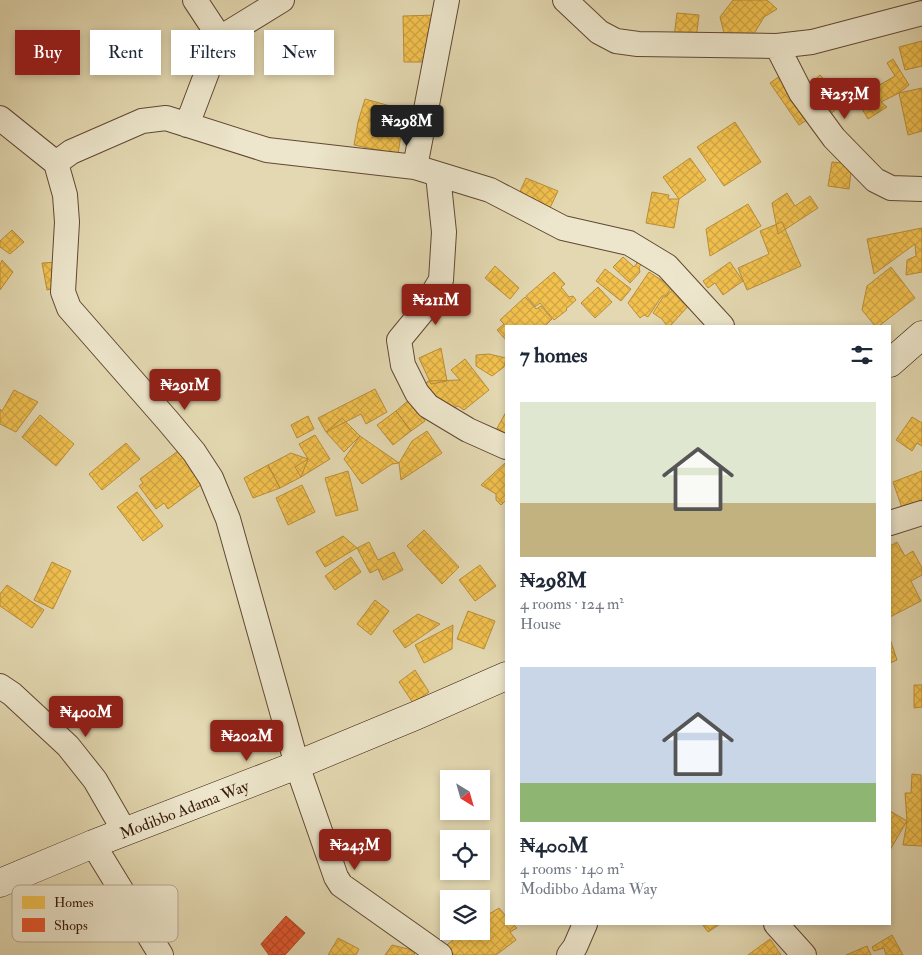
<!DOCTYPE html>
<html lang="en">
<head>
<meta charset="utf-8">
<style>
	:root { --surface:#fff; --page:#f2f2f3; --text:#1f2937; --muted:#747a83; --accent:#8f2418 }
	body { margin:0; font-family:"IM FELL Double Pica",serif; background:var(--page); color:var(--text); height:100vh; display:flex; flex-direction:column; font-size:19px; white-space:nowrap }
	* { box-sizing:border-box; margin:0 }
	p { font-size:16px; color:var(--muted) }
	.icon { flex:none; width:28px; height:28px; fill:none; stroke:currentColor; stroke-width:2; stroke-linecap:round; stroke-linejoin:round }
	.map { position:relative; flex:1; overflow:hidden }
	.details { position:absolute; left:505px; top:325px; width:386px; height:600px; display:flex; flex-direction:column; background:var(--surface); border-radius:0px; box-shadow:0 2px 8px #0003 }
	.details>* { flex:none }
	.banner { position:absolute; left:15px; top:30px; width:415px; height:45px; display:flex; gap:10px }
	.needle { width:32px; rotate:143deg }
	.buttons { position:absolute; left:440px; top:770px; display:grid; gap:10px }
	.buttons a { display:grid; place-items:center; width:50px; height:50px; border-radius:0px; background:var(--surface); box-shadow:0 2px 8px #0003; font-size:25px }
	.price { position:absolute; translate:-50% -42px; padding:0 11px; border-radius:5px; background:var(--accent); color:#fff; font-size:16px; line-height:32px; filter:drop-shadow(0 1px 2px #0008) }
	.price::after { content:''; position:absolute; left:50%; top:30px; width:15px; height:11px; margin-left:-8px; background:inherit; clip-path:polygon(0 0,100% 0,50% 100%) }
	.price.current { background:#222; color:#fff }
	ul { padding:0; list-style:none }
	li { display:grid; align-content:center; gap:10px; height:265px; padding:0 15px }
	li span { display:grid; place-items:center; height:155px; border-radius:0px; color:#555 }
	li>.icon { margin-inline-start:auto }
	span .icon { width:90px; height:90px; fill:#fffc; stroke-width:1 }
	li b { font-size:21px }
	h2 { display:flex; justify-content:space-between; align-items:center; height:60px; padding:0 15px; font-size:21px }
	.tag { padding:0 18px; border-radius:0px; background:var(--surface); box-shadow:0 2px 8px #0003; font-size:18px; line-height:45px }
	.tag.current { background:var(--accent); color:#fff }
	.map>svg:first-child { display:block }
</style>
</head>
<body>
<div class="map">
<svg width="922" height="955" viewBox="0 0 922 955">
	<defs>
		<pattern id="homes-cross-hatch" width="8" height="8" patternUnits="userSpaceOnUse" patternTransform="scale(1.25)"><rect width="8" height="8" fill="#f2c14e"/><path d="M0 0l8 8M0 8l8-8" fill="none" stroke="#d0a543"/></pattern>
		<pattern id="shops-cross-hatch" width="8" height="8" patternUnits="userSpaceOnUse" patternTransform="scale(1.25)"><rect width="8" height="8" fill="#e4572e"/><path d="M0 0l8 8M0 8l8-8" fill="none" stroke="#ba4725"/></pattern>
	</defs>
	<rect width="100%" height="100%" fill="#e3d8b1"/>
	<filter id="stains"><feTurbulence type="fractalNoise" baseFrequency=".004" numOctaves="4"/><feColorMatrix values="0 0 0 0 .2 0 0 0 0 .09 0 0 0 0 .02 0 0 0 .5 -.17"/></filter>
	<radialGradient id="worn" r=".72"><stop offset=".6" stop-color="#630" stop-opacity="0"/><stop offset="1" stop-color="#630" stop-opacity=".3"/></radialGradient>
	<path fill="url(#homes-cross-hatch)" stroke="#ba8e39" d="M733 0H767L777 9 764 17 752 37H725L720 17Z
		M677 13 699 15 696 39 674 37Z
		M437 15 435 62H404L403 16Z
		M922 41V66L905 70 899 47Z
		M893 59 909 85 899 93 881 102 887 107 868 119 853 94 868 85 871 90 895 76 887 63Z
		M787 71 816 114 799 125 770 83Z
		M820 75 845 100 831 114 812 94 810 84Z
		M922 88V131L908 135 899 93Z
		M365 99 405 110 398 154 354 145 358 122Z
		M735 122 761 162 724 186 697 147Z
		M690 158 706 180 679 199 663 177Z
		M832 162 852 164 849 189 828 186Z
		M526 178 558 191 549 210 518 196Z
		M652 192 669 195 668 199H679L674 228 646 223Z
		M787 193 795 206 810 196 818 208 778 234 772 203Z
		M748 204 761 226 710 256 706 229Z
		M782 222 801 266 747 290 738 268 769 254 760 231Z
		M922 228V272L906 275 907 260 916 256 915 244 874 274 867 239Z
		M12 230 24 242 10 254 0 247V241Z
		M623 257 634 267 637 263 632 257 644 262 639 267 640 272 630 283 613 267Z
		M2 260 13 272 0 290V265Z
		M59 262 58 287 47 290 42 263Z
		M730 262 743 281 723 295 715 283 708 288 703 281Z
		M495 266 519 288 510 299 485 278Z
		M891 267 915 298 879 326H875L862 310 867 286Z
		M605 269 631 289 621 301 596 281Z
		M554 272 565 284 561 287 569 297 573 296 576 300 566 309 567 310 554 320 540 303 535 307 526 296Z
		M649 272 672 287 666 296H662L648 317 644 315 640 318 628 303Z
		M598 287 612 302 595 318 581 303Z
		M673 289 690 304 670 326H667L662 319 653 313 663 297H666Z
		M525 297 536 309 541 306 552 319 545 326H506V340L497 330 504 324 500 320Z
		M441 348 447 381 431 384 419 358Z
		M489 354 506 358 504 367 492 376 476 366V355Z
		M465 359 489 390 464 410 458 406 450 410 423 386 428 381 460 380 451 370Z
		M375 389 387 412 366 424 361 414 326 432 318 418Z
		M14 390 38 402 16 432 0 424V409L2 411Z
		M410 399 425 421 411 431 396 411Z
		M396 411 411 431 393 445 377 425Z
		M506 412V437L495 432Z
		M40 415 74 444 56 466 22 437Z
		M308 416 314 429 297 438 291 425Z
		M912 417 922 423V446L917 443 912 451 896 440Z
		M342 418 360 436 344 452 326 432Z
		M427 431 442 453 401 480 399 463 412 441Z
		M315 435 330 459 301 477 295 467 308 459 299 444Z
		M360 436 399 463 392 464 362 484 344 459Z
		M126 443 140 459 102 490 89 474Z
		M178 451 202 484 168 509 164 503 156 509 139 486 143 483 140 479Z
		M291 453 308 459 301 477 280 488 268 465Z
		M505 463 506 465V500L501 505 496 500V494L481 485Z
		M268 465 280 488 253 498 244 478Z
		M348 471 358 510 336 516 325 478Z
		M922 471V501L902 508 893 482Z
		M302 485 315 512 288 525 276 498Z
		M137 492 163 526 143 541 117 507Z
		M424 530 459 567 442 584 407 546Z
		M343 536 357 548 325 567 316 552Z
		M369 542 378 560 394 552 403 570 383 580 378 569 370 573 357 548Z
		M897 542 905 556 913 551 922 568V575L911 581 921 601 890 617V546Z
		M351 557 361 572 335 590 325 576Z
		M52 562 71 571 53 609 34 600Z
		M480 565 496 586 475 601 459 580Z
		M7 585 44 610 32 628 0 606V594Z
		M375 600 389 611 371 635 357 624Z
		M468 611 495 621 484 649 457 639Z
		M418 614 440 624 405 648 393 631Z
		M453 625 452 649 424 663 415 645Z
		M890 639 897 660 890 663Z
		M415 670 429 692 413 703 399 682Z
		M914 685H922V707L914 708Z
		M912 774 921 775 922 846 903 845 907 821 905 793H911Z
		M890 811 907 821 890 850Z
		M499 908 506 916V924H513L517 928 510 932 516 940 496 955H448L442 949 464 931H481V919Z
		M702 924H720L708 932Z
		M892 935 903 955H886L884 948 874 951 872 947Z
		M338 938 359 949 356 955H328Z
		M770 939 781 955H748Z
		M392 945 416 951 414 955H385Z
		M867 946 871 955H846Z"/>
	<path fill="url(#shops-cross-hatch)" stroke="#b04422" d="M286 916 305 933 285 955H269L261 944Z"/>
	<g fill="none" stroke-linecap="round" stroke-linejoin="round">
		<defs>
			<path id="street" d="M195 0 220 38
				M565 0 599 32 616 41 638 44 777 46 812 42 922 13
				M777 46 801 93 834 138 875 180 891 188 922 189
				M0 118 56 163 65 195 67 222 63 292 69 308 168 421 194 452 211 478 228 519 297 765 336 877 341 885 440 955
				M187 125 220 38 282 0
				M56 163 71 152 142 121 166 118 267 150 415 167 490 190 563 228 629 243 667 266 722 326
				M415 167 447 0
				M438 175 444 232 441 280 422 312 399 340 403 365 417 393 428 406 468 430 506 447
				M890 523 922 513
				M0 686 12 694 68 746 95 780 125 832
				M93 844 161 955
				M776 924 804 955
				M569 955 575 947 585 924"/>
			<path id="secondary" d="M890 363 922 335
				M0 883 93 844 297 765 415 716 506 676"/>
		</defs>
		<use href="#street" stroke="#614832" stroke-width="26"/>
		<use href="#secondary" stroke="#361807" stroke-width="29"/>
		<use href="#street" stroke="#ede6cc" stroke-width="24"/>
		<use href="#secondary" stroke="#ede6cc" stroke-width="28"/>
	</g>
	<g text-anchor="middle" stroke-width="5" stroke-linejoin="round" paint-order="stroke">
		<g font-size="16" fill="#361807" stroke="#ede6cc">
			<text transform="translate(184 809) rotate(-21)" y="6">Modibbo Adama Way</text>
		</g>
	</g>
	<rect x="12" y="885" width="166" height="57" rx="8" fill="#ede6cc" stroke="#b6a891" stroke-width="1"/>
	<rect x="22" y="896" width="23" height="13" fill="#f2c14e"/>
	<rect x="22" y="918" width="23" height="14" fill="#e4572e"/>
	<g font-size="14" fill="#361807">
		<text x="54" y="907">Homes</text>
		<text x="54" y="930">Shops</text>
	</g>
	<rect width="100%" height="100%" filter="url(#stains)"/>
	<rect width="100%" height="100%" fill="url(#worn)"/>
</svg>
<div class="buttons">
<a><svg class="needle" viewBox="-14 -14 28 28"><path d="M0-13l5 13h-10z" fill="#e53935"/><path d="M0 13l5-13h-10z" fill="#747a83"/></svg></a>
<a><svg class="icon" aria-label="locate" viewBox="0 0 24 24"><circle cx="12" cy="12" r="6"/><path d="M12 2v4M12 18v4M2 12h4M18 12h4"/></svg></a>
<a><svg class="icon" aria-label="layers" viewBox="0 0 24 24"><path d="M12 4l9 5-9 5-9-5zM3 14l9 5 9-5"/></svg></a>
</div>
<b class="price" style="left:845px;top:120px">₦253M</b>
<b class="price current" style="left:407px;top:147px">₦298M</b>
<b class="price" style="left:436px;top:326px">₦211M</b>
<b class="price" style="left:185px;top:411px">₦291M</b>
<b class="price" style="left:86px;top:738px">₦400M</b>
<b class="price" style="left:247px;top:762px">₦202M</b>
<b class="price" style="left:355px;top:871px">₦243M</b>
<div class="banner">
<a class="tag current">Buy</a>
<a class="tag">Rent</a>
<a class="tag">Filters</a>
<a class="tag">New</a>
</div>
<section class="details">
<h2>7 homes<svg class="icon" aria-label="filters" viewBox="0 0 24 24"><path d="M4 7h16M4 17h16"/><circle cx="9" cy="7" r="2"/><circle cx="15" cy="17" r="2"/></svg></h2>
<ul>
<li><span style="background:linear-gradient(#dfe7d0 65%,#c2b280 0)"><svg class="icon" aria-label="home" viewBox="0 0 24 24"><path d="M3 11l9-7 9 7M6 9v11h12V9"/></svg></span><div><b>₦298M</b><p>4 rooms · 124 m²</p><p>House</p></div></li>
<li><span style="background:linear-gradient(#c9d6e8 75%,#8fb573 0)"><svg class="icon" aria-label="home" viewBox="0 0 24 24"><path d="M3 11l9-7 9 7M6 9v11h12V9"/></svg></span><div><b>₦400M</b><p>4 rooms · 140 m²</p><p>Modibbo Adama Way</p></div></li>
</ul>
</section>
</div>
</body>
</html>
